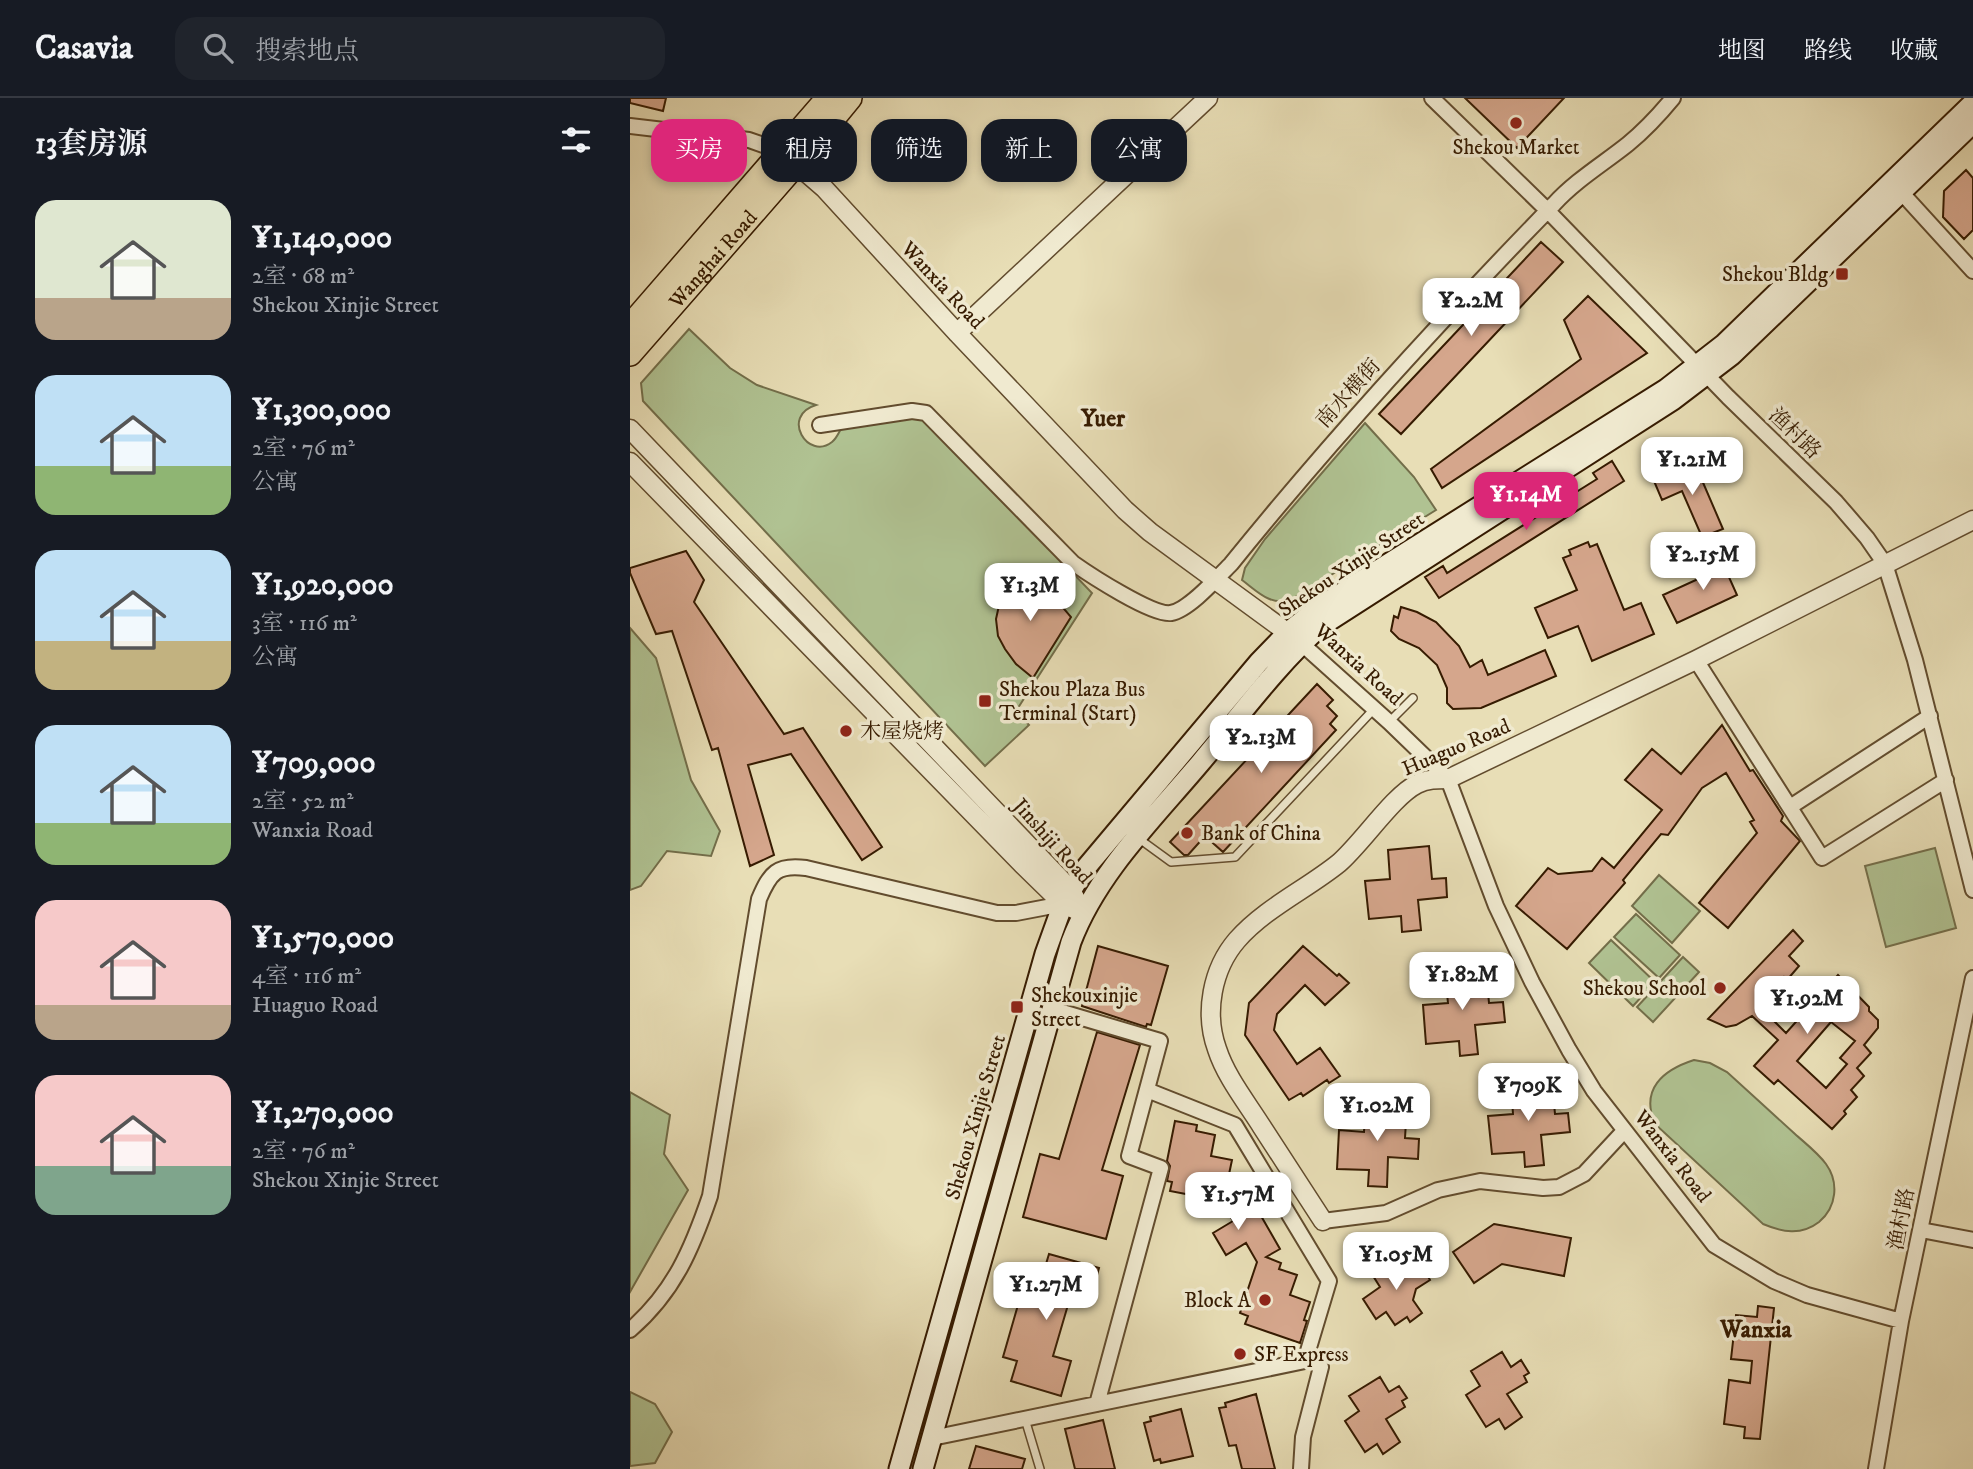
<!DOCTYPE html>
<html lang="zh">
<head>
<meta charset="utf-8">
<style>
	:root { --surface:#171b24; --page:#20242c; --text:#f1f3f6; --muted:#9ea1a6; --line:#363941; --accent:#db2777 }
	body { margin:0; font-family:"IM FELL DW Pica","Noto Serif SC",serif; background:var(--page); color:var(--text); height:100vh; display:flex; flex-direction:column; font-size:26px; white-space:nowrap }
	* { box-sizing:border-box; margin:0 }
	p { font-size:23px; color:var(--muted) }
	.icon { flex:none; width:38px; height:38px; fill:none; stroke:currentColor; stroke-width:2; stroke-linecap:round; stroke-linejoin:round }
	.map { position:relative; flex:1; overflow:hidden }
	.details { display:flex; flex-direction:column; background:var(--surface); width:630px }
	.details>* { flex:none }
	.banner { position:absolute; left:21px; top:21px; width:665px; height:63px; display:flex; gap:14px }
	.price { position:absolute; translate:-50% -60px; padding:0 16px; border-radius:14px; background:#fff; color:#222; font-size:23px; line-height:46px; filter:drop-shadow(0 2px 4px #0008) }
	.price::after { content:''; position:absolute; left:50%; top:42px; width:21px; height:16px; margin-left:-10px; background:inherit; clip-path:polygon(0 0,100% 0,50% 100%) }
	.price.selected { background:var(--accent); color:#fff }
	ul { padding:0; list-style:none }
	li { display:flex; align-items:center; gap:21px; height:175px; padding:0 35px }
	li span { display:grid; place-items:center; flex:none; width:196px; height:140px; border-radius:21px; color:#555 }
	li>.icon { margin-inline-start:auto }
	span .icon { width:84px; height:84px; fill:#fffc; stroke-width:1 }
	li b { font-size:30px }
	h2 { display:flex; justify-content:space-between; align-items:center; height:84px; padding:0 35px; font-size:30px }
	.chip { padding:0 24px; border-radius:21px; background:var(--surface); box-shadow:0 4px 10px #0003; font-size:24px; line-height:63px }
	.chip.selected { background:var(--accent); color:#fff }
	header { display:flex; align-items:center; gap:42px; box-sizing:border-box; height:98px; padding:0 35px; background:var(--surface); border-bottom:2px solid var(--line) }
	header strong { font-size:33px }
	nav { display:flex; gap:38px; margin-inline-start:auto; font-size:24px }
	.search { width:490px; height:63px; background:var(--page); display:flex; align-items:center; gap:18px; box-sizing:border-box; padding:0 24px; border-radius:21px; color:var(--muted); font-size:26px }
	main { display:flex; flex:1; min-height:0 }
	.map>svg:first-child { display:block }
</style>
</head>
<body>
<header>
<strong>Casavia</strong>
<div class="search"><svg class="icon" aria-label="search" viewBox="0 0 24 24"><circle cx="10" cy="10" r="6"/><path d="M15 15l6 6"/></svg>搜索地点</div>
<nav><a>地图</a><a>路线</a><a>收藏</a></nav>
</header>
<main>
<section class="details">
<h2>13套房源<svg class="icon" aria-label="filters" viewBox="0 0 24 24"><path d="M4 7h16M4 17h16"/><circle cx="9" cy="7" r="2"/><circle cx="15" cy="17" r="2"/></svg></h2>
<ul>
<li><span style="background:linear-gradient(#dfe7d0 70%,#b9a48a 0)"><svg class="icon" aria-label="home" viewBox="0 0 24 24"><path d="M3 11l9-7 9 7M6 9v11h12V9"/></svg></span><div><b>¥1,140,000</b><p>2室 · 68 m²</p><p>Shekou Xinjie Street</p></div></li>
<li><span style="background:linear-gradient(#bfe0f5 65%,#8fb573 0)"><svg class="icon" aria-label="home" viewBox="0 0 24 24"><path d="M3 11l9-7 9 7M6 9v11h12V9"/></svg></span><div><b>¥1,300,000</b><p>2室 · 76 m²</p><p>公寓</p></div></li>
<li><span style="background:linear-gradient(#bfe0f5 65%,#c2b280 0)"><svg class="icon" aria-label="home" viewBox="0 0 24 24"><path d="M3 11l9-7 9 7M6 9v11h12V9"/></svg></span><div><b>¥1,920,000</b><p>3室 · 116 m²</p><p>公寓</p></div></li>
<li><span style="background:linear-gradient(#bfe0f5 70%,#8fb573 0)"><svg class="icon" aria-label="home" viewBox="0 0 24 24"><path d="M3 11l9-7 9 7M6 9v11h12V9"/></svg></span><div><b>¥709,000</b><p>2室 · 52 m²</p><p>Wanxia Road</p></div></li>
<li><span style="background:linear-gradient(#f6c9c9 75%,#b9a48a 0)"><svg class="icon" aria-label="home" viewBox="0 0 24 24"><path d="M3 11l9-7 9 7M6 9v11h12V9"/></svg></span><div><b>¥1,570,000</b><p>4室 · 116 m²</p><p>Huaguo Road</p></div></li>
<li><span style="background:linear-gradient(#f6c9c9 65%,#7fa58c 0)"><svg class="icon" aria-label="home" viewBox="0 0 24 24"><path d="M3 11l9-7 9 7M6 9v11h12V9"/></svg></span><div><b>¥1,270,000</b><p>2室 · 76 m²</p><p>Shekou Xinjie Street</p></div></li>
</ul>
</section>
<div class="map">
<svg width="1343" height="1371" viewBox="0 0 1343 1371">
	<rect width="100%" height="100%" fill="#e8deb6"/>
	<filter id="stains"><feTurbulence type="fractalNoise" baseFrequency=".00286" numOctaves="4"/><feColorMatrix values="0 0 0 0 .2 0 0 0 0 .09 0 0 0 0 .02 0 0 0 .5 -.17"/></filter>
	<radialGradient id="worn" r=".72"><stop offset=".6" stop-color="#630" stop-opacity="0"/><stop offset="1" stop-color="#630" stop-opacity=".3"/></radialGradient>
	<path fill="#b0c292" stroke="#736e4a" stroke-width="2" d="M59 231 100 270 127 287 186 307C150 318 178 363 202 344 207 340 209 334 212 329L285 318 295 321 462 495 386 613 399 627 355 668 13 303 11 285Z
		M735 325 784 379 806 412 662 501C641 509 628 494 612 482L615 470 635 441Z
		M0 530 26 560 61 682 90 733 81 758 37 753 11 788 0 792Z
		M1305 750 1326 830 1256 849 1235 768Z
		M1029 777 1070 813 1042 845 1002 808Z
		M1006 816 1050 857 1029 880 984 839Z
		M981 842 1025 884 1003 908 959 865Z
		M1053 859 1069 874 1023 924 1007 909Z
		M1064 962 1080 965 1097 974C1120 995 1142 1015 1165 1036 1175 1045 1188 1055 1196 1066 1209 1084 1207 1109 1189 1124 1171 1138 1152 1134 1133 1126L1025 1026C1010 991 1033 972 1064 962Z
		M0 994 40 1017 34 1056 58 1092 0 1194Z
		M0 1294 25 1306 42 1334 25 1365 0 1368Z"/>
	<path fill="#d5a68c" stroke="#361b01" stroke-width="2" fill-rule="evenodd" d="M0 0H36L33 13 0 5Z
		M835 0H934L887 50Z
		M1336 72 1343 80V132L1334 141 1313 119 1314 93Z
		M911 144 933 164 771 336 749 316Z
		M958 198 1017 255 812 390 801 371 951 261 934 222Z
		M982 363 994 383 809 500 795 479 813 468 817 475 967 381 963 375Z
		M1065 366 1093 431 1072 439 1052 393 1032 402 1024 383Z
		M958 444 960 449 967 446 994 512 1011 505 1024 536 962 563 948 528 918 540 905 510 947 492 933 460 941 457 939 452Z
		M56 453 74 482 64 504 154 636 173 630 252 749 232 762 161 656 118 667 144 757 120 768 88 650 82 652 42 533 26 536 0 475V470Z
		M1101 457 1108 472 1098 477 1107 497 1047 525 1033 497 1090 471 1086 463Z
		M398 479 413 486 441 519 403 580 386 566 375 551 368 538 366 521 370 503 378 490 388 481Z
		M771 509 787 514 806 524 829 548 840 569 852 562 858 577 915 552 926 578 851 610 823 611 817 605V590L807 567 789 550 769 541 761 533 764 518 768 520Z
		M687 586 703 602 697 608 707 618 700 626 706 632 593 754 575 738 558 757H554L540 744Z
		M1092 627 1120 673 1123 672 1153 718 1151 723 1170 743 1098 830 1069 805 1127 735 1120 724 1124 722 1096 675 1072 690 1038 737 1031 736 993 782 995 785 937 851 886 808 918 770 928 776 962 773 972 760 984 770 1032 712 995 682 1022 651 1051 676Z
		M799 748 802 781 816 780 817 799 788 802 791 832 772 834 771 818 739 821 735 783 760 781 758 752Z
		M1163 832 1173 843 1159 858 1169 868 1157 882 1154 879 1130 909 1156 935 1208 877 1239 909V913L1248 922V930L1234 947 1241 955 1227 970 1234 978 1221 992 1227 999 1214 1013 1216 1016 1202 1031 1148 982 1144 986 1124 968 1148 942 1122 918 1106 927 1096 929 1078 921ZM1201 924 1225 943 1210 960 1217 966 1196 990 1167 963Z
		M468 848 538 868 521 927 517 926 516 929 452 908Z
		M673 848 707 878 709 876 719 885 695 907 675 887 647 916 644 932 667 966 690 950 710 978 699 985 697 982 673 998 671 995 659 1002 615 937 619 905Z
		M856 872 859 905 873 904 875 924 845 927 848 956 830 958 829 943 796 946 793 907 818 905 815 876Z
		M467 934 510 947 472 1072 493 1078 476 1141 393 1119 410 1056 429 1061Z
		M922 983 925 1016 938 1015 940 1034 911 1037 914 1067 895 1069 894 1054 862 1056 858 1018 883 1016 881 987Z
		M736 1005 777 1007 775 1040 789 1041 788 1061 758 1059 757 1089 738 1088 739 1072 707 1071 709 1032 734 1034Z
		M545 1023 567 1027 566 1033 585 1037 581 1058 602 1062 598 1081 604 1082 601 1099 615 1090 650 1151 636 1159 651 1165 649 1171 667 1177 660 1197 680 1204 674 1222 677 1223 670 1245 615 1226 618 1218 610 1215 627 1164 616 1145 596 1157 583 1135 603 1123 592 1103 540 1093 542 1084 537 1083 540 1068 537 1063Z
		M864 1126 941 1140 934 1178 872 1166 844 1185 823 1154Z
		M419 1156 469 1170 459 1205 440 1200 423 1258 441 1263 431 1298 381 1283 387 1263 373 1259 398 1172 413 1176Z
		M759 1162 765 1172 779 1163 785 1174 793 1170 800 1182 786 1191 783 1202 792 1215 780 1224 777 1219 765 1227 756 1214 746 1221 733 1201 750 1189 740 1173Z
		M1128 1208 1144 1210 1130 1341 1114 1340 1115 1329 1094 1326 1099 1282 1120 1285 1122 1263 1101 1261 1106 1217 1127 1219Z
		M872 1254 881 1269 891 1262 899 1275 894 1278 897 1284 877 1296 892 1319 875 1331 869 1321 856 1329 836 1297 850 1288 841 1273Z
		M750 1279 759 1294 769 1288 777 1300 772 1303 775 1309 756 1321 770 1344 753 1356 747 1346 735 1354 715 1323 729 1313 719 1298Z
		M626 1296 645 1371H612L606 1347 599 1348 589 1310 596 1309 595 1305Z
		M551 1311 563 1358 531 1365 530 1361 524 1363 514 1325 521 1323 520 1319Z
		M473 1322 485 1371H445L435 1331Z
		M346 1348 395 1361 392 1371H339Z"/>
	<g fill="none" stroke-linecap="round" stroke-linejoin="round">
		<defs>
			<path id="service" d="M759 624 783 600
				M508 740 541 764 605 759 744 611
				M395 1321 410 1371"/>
			<path id="minor" d="M802 0 917 112 1098 299 1206 404 1237 440 1255 466 1285 562 1343 792
				M0 28 119 42 153 54
				M1271 94 1343 173
				M190 327 282 313 296 315 443 465C460 477 523 518 541 515 559 512 588 479 601 466 702 341 811 222 924 106 946 82 973 66 998 46 1015 32 1029 17 1043 0
				M671 545 759 624 818 681 866 808 902 884 939 952 964 993 1084 1147 1144 1183 1177 1197 1271 1223
				M1066 562 1192 760 1316 682
				M1160 709 1300 618
				M422 911 530 943 499 1058 531 1070 467 1306
				M693 1123 756 1115 808 1092 850 1083 913 1090 929 1089 954 1076 994 1033
				M1291 1132 1343 1142
				M0 1232C44 1194 62 1151 80 1098L129 801C140 775 147 766 176 770L367 815H386L433 806
				M302 1340 675 1263 699 1183 605 1027 517 992
				M671 1371 673 1339 691 1269
				M1246 1371 1271 1223 1343 880"/>
			<path id="tertiary" d="M157 58 194 90 327 235 495 412 520 434 669 543
				M327 235 578 0
				M0 331 441 792 453 815
				M0 364 392 766 433 806 444 811
				M693 1123C673 1092 652 1060 632 1029 617 1005 596 979 587 951 574 915 582 871 607 842 635 810 677 791 709 765 733 744 763 698 787 686 797 681 807 681 818 681L1066 562 1343 422"/>
			<path id="secondary" d="M269 1371 415 856 433 806 454 772 629 564 658 534 691 508 1036 291 1094 246 1343 5
				M293 1371 441 844C467 775 524 720 571 664 610 618 646 568 691 528L1043 302 1102 257 1343 25"/>
			<g id="primary">
				<path d="M0 228 198 0"/>
				<path id="s1" d="M0 256 166 66 220 0"/>
			</g>
		</defs>
		<use href="#service" stroke="#624c2e" stroke-width="10"/>
		<use href="#minor" stroke="#624c2e" stroke-width="18"/>
		<use href="#tertiary" stroke="#624c2e" stroke-width="21"/>
		<use href="#secondary" stroke="#361b01" stroke-width="23"/>
		<use href="#primary" stroke="#361b01" stroke-width="26"/>
		<use href="#service" stroke="#f0ead0" stroke-width="7"/>
		<use href="#minor" stroke="#f0ead0" stroke-width="14"/>
		<use href="#tertiary" stroke="#f0ead0" stroke-width="18"/>
		<use href="#secondary" stroke="#f0ead0" stroke-width="19"/>
		<use href="#primary" stroke="#e8deb6" stroke-width="23"/>
	</g>
	<g fill="#8f2418" stroke="#f0ead0" stroke-width="2.5">
		<circle cx="886" cy="25" r="7"/>
		<rect x="1205" y="169" width="14" height="14" rx="3.5"/>
		<rect x="348" y="596" width="14" height="14" rx="3.5"/>
		<circle cx="216" cy="633" r="7"/>
		<circle cx="557" cy="735" r="7"/>
		<circle cx="1090" cy="890" r="7"/>
		<rect x="380" y="902" width="14" height="14" rx="3.5"/>
		<circle cx="635" cy="1202" r="7"/>
		<circle cx="610" cy="1256" r="7"/>
	</g>
	<g text-anchor="middle" stroke-width="7" stroke-linejoin="round" paint-order="stroke">
		<g font-size="21" fill="#361b01" stroke="#f0ead0" text-anchor="start">
			<text x="886" y="56" text-anchor="middle">Shekou Market</text>
			<text x="1198" y="183" text-anchor="end">Shekou Bldg</text>
			<text x="369" y="598">Shekou Plaza Bus<tspan x="369" dy="24">Terminal (Start)</tspan></text>
			<text x="230" y="640">木屋烧烤</text>
			<text x="571" y="742">Bank of China</text>
			<text x="1076" y="897" text-anchor="end">Shekou School</text>
			<text x="401" y="904">Shekouxinjie<tspan x="401" dy="24">Street</tspan></text>
			<text x="621" y="1209" text-anchor="end">Block A</text>
			<text x="624" y="1263">SF Express</text>
		</g>
		<g font-size="21" fill="#361b01" stroke="#f0ead0">
			<text dy="7" stroke="none"><textPath href="#s1" startOffset="126">Wanghai Road</textPath></text>
			<text transform="translate(313 187) rotate(47)" y="7">Wanxia Road</text>
			<text transform="translate(718 295) rotate(-48)" y="7">南水横街</text>
			<text transform="translate(1165 335) rotate(44)" y="7">渔村路</text>
			<text transform="translate(721 466) rotate(-34)" y="7">Shekou Xinjie Street</text>
			<text transform="translate(729 566) rotate(42)" y="7">Wanxia Road</text>
			<text transform="translate(826 649) rotate(-23)" y="7">Huaguo Road</text>
			<text transform="translate(423 743) rotate(48)" y="7">Jinshiji Road</text>
			<text transform="translate(345 1019) rotate(-74)" y="7">Shekou Xinjie Street</text>
			<text transform="translate(1043 1058) rotate(52)" y="7">Wanxia Road</text>
			<text transform="translate(1271 1121) rotate(-79)" y="7">渔村路</text>
		</g>
		<g font-size="24" font-weight="bold" fill="#361b01" stroke="#f0ead0">
			<text x="473" y="328">Yuer</text>
			<text x="1126" y="1239">Wanxia</text>
		</g>
	</g>
	<rect width="100%" height="100%" filter="url(#stains)"/>
	<rect width="100%" height="100%" fill="url(#worn)"/>
</svg>
<b class="price" style="left:841px;top:240px">¥2.2M</b>
<b class="price" style="left:1062px;top:399px">¥1.21M</b>
<b class="price selected" style="left:896px;top:434px">¥1.14M</b>
<b class="price" style="left:1073px;top:494px">¥2.15M</b>
<b class="price" style="left:400px;top:525px">¥1.3M</b>
<b class="price" style="left:631px;top:677px">¥2.13M</b>
<b class="price" style="left:832px;top:914px">¥1.82M</b>
<b class="price" style="left:1177px;top:938px">¥1.92M</b>
<b class="price" style="left:898px;top:1025px">¥709K</b>
<b class="price" style="left:747px;top:1045px">¥1.02M</b>
<b class="price" style="left:608px;top:1134px">¥1.57M</b>
<b class="price" style="left:766px;top:1194px">¥1.05M</b>
<b class="price" style="left:416px;top:1224px">¥1.27M</b>
<div class="banner">
<a class="chip selected">买房</a>
<a class="chip">租房</a>
<a class="chip">筛选</a>
<a class="chip">新上</a>
<a class="chip">公寓</a>
</div>
</div>
</main>
</body>
</html>
